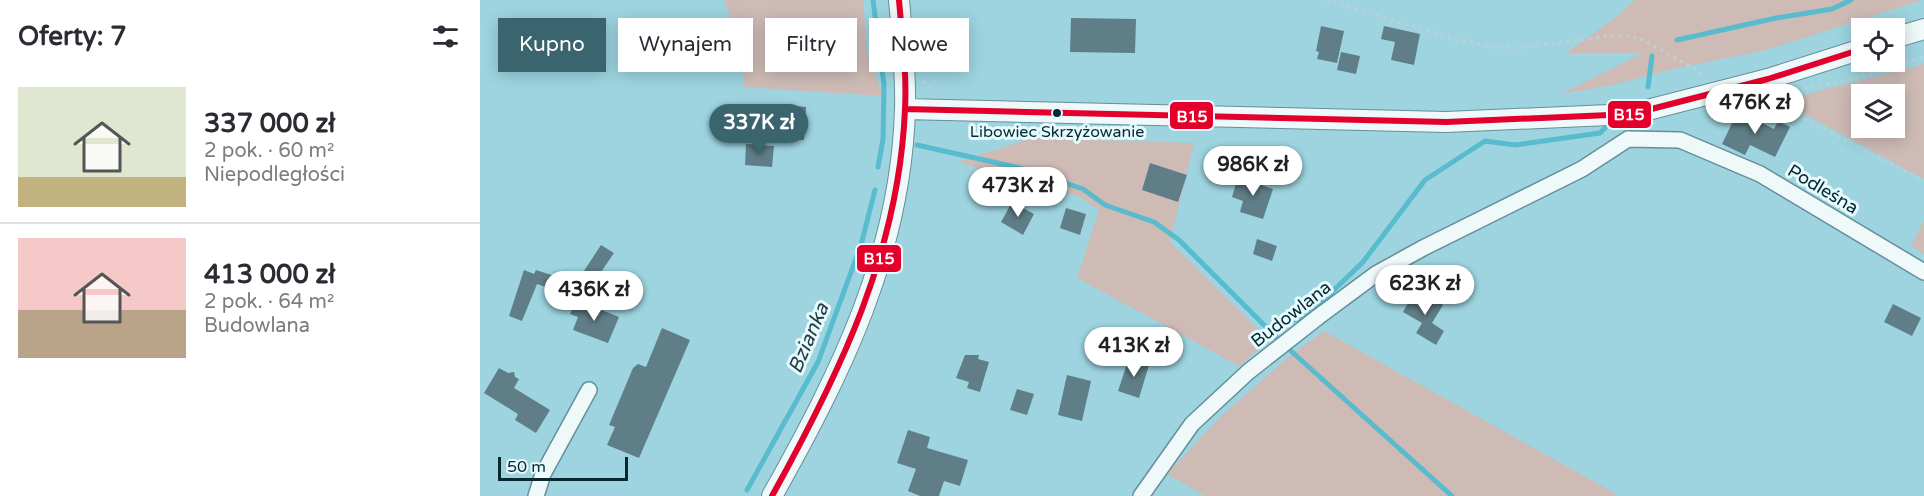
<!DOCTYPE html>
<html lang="pl">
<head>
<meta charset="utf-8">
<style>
	:root { --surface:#fff; --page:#f2f2f3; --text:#2b2b33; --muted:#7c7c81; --line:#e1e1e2; --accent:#3b656e }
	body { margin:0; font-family:"Varela Round",sans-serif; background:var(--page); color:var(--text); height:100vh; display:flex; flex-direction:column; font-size:22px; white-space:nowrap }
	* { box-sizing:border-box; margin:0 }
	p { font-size:20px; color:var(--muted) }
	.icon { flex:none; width:33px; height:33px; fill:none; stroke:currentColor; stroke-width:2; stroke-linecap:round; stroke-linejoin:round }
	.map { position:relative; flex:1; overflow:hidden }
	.drawer { display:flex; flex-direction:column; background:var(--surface); width:480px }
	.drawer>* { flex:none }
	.hud { position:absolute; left:18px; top:18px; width:570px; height:54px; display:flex; gap:12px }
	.fabs { position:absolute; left:1371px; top:18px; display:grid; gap:12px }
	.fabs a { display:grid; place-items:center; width:54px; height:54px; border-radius:0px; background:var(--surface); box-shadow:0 3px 15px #0003; font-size:30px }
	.scale { position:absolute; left:18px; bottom:15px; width:130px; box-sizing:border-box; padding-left:6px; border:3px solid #062930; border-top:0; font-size:16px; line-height:21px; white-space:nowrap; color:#062930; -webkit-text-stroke:4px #e7fafe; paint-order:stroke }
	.price { position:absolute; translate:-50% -51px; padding:0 14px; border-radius:21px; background:#fff; color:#222; font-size:20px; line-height:39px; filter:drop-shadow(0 2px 3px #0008) }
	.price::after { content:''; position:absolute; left:50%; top:36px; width:18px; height:14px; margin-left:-9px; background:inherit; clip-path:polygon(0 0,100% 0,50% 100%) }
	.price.on { background:var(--accent); color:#fff }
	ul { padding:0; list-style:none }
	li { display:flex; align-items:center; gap:18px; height:150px; padding:0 18px }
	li+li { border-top:2px solid var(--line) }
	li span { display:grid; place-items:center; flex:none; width:168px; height:120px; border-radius:0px; color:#555 }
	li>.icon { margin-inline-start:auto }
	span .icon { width:72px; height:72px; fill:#fffc; stroke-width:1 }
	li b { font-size:26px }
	h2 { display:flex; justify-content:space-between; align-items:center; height:72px; padding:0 18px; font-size:26px }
	.tag { padding:0 21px; border-radius:0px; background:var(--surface); box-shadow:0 3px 15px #0003; font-size:21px; line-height:54px }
	.tag.on { background:var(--accent); color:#fff }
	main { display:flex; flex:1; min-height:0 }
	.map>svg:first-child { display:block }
</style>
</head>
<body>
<main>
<section class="drawer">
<h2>Oferty: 7<svg class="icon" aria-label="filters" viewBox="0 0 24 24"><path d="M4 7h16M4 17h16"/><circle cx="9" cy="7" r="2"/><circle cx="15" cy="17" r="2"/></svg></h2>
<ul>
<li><span style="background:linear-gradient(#dfe7d0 75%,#c2b280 0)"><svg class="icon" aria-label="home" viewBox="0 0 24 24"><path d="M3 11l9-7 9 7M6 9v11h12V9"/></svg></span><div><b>337 000 zł</b><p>2 pok. · 60 m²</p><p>Niepodległości</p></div></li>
<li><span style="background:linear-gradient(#f6c9c9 60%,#b9a48a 0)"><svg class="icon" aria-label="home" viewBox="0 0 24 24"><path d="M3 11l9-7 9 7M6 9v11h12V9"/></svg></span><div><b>413 000 zł</b><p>2 pok. · 64 m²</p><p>Budowlana</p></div></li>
</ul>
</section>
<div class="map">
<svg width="1444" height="496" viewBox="0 0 1444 496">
	<rect width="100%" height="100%" fill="#9dd4e0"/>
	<path fill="#cebbb6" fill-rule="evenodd" d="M243 0H383L387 52 403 96 263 87C266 62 255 22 243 0Z
		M1155 0H1443L1286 50 1193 69 1133 85 1081 94 1163 53H1086L1136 17Z
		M1444 64V179L1300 101ZM1382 94H1414V128H1382Z
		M552 138 714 143 690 242 789 340 759 366 597 278 619 210 600 197 478 162Z
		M1444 220V254L1431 246Z
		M844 331 1140 496H725L687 474 740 417 812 354Z"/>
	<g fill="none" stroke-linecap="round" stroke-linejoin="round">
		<path stroke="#58bbce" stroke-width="5" d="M393 0 404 85 403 139 398 167
			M1197 40 1296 18 1352 9 1371 0
			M1168 87 1172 56
			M437 145 544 169 603 189 625 205 674 222 699 240 796 337
			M786 327 826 317 883 262 945 180 1005 141 1035 145 1120 133 1125 128
			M811 351 972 496
			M267 490 338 362 381 245 395 190"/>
	</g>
	<path fill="#5f7e87" d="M591 18 656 19 655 53 590 52Z
		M841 26 864 31 857 63 837 59 839 52 836 51Z
		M904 26 940 34 934 65 911 60 915 42 901 39Z
		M861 52 880 56 876 74 857 70Z
		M289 104 326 107 324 140 287 138Z
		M1258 111 1294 129 1298 121 1310 127 1295 157 1270 145 1265 155 1242 144Z
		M266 144 294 146 292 167 265 165Z
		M670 163 707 175 698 202 662 190Z
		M758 177 793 189 783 219 760 212 763 201 752 197Z
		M532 202 554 214 543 235 521 222Z
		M586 208 606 214 600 235 580 228Z
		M777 239 797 246 792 261 773 254Z
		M121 245 134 253 102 300 57 284 42 321 29 316 44 270 54 274 56 270 96 283Z
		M936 289 963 305 952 323 964 331 956 345 936 333 942 323 923 312Z
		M96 300 139 317 128 343 93 330 98 317 90 314Z
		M1413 304 1441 318 1432 336 1404 322Z
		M182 328 210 340 159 458 127 445 135 427 129 425 153 368 158 364 166 367Z
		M485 355H499L498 359 509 362 500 392 487 388 489 382 476 378Z
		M649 358 669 365 659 398 638 391Z
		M19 368 28 373 34 372 35 377 39 379 34 388 70 410 56 433 35 420 38 414 4 393Z
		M587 375 611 381 602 421 578 415Z
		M537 389 554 394 547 415 530 410Z
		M428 430 450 437 447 448 488 460 480 486 464 481 459 496H440L428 491 436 469 417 463Z"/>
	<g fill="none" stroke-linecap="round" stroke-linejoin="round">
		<defs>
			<path id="minor" d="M1148 139 1200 140 1280 174 1444 272
				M56 496 63 474 109 390
				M661 496 712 424 768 372 838 317 896 274 943 248 1102 169 1148 139"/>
			<path id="tertiary" d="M1414 38 1444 29
				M425 109 966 122 1152 114 1288 79 1382 49
				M292 496C361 373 421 253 425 109 426 75 422 34 419 0"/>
		</defs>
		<use href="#minor" stroke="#668f98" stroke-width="18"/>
		<use href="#tertiary" stroke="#668f98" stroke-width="22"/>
		<path stroke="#bfd0d3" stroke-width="3" stroke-dasharray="3 4.5" stroke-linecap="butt" d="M846 0 974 39 1012 47 1039 48 1137 35 1159 38 1217 70 1223 77
			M443 81 453 92
			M1324 88 1364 81 1444 57
			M1284 98 1444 181"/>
		<use href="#minor" stroke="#f0f9fa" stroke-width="15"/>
		<use href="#tertiary" stroke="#f0f9fa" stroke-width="20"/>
		<defs>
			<path id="bus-1" d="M425 109 966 122 1152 114 1288 79 1382 49
				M292 496C360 373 419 252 425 109 427 73 422 36 419 0"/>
		</defs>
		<use href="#bus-1" stroke="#e7fafe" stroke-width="10"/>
		<use href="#bus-1" stroke="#e4002b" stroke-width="6"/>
	</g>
	<circle fill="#062930" stroke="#e7fafe" stroke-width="2" cx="577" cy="113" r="5"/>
	<g text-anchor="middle" stroke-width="6" stroke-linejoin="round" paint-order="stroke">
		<g font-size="16" fill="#062930" stroke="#e7fafe">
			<text x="577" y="137">Libowiec Skrzyżowanie</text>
		</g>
		<g font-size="18" fill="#062930" stroke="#e7fafe">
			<text transform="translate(1343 189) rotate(31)" y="6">Podleśna</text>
			<text transform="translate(811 314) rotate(-38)" y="6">Budowlana</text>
		</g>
		<g font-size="20" font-style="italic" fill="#253e44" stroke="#e7fafe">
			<text transform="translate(328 338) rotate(-67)" y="7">Bzianka</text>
		</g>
	</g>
	<g stroke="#e7fafe" stroke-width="2">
		<rect x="1127" y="100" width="45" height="29" rx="6" fill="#e4002b"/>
		<rect x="689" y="101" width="45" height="29" rx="6" fill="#e4002b"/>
		<rect x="376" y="244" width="46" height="29" rx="6" fill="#e4002b"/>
	</g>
	<g font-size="16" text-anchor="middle" font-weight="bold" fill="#fff">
		<text x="1149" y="120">B15</text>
		<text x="712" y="122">B15</text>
		<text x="399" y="264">B15</text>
	</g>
</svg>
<div class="fabs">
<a><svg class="icon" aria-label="locate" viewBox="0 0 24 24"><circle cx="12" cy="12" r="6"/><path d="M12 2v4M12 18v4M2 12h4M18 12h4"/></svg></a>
<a><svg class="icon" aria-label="layers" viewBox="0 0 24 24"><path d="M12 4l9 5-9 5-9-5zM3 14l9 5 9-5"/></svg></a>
</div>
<div class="scale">50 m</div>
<b class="price" style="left:1275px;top:135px">476K zł</b>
<b class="price on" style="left:279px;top:155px">337K zł</b>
<b class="price" style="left:773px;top:197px">986K zł</b>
<b class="price" style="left:538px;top:218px">473K zł</b>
<b class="price" style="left:945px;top:316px">623K zł</b>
<b class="price" style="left:114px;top:322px">436K zł</b>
<b class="price" style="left:654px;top:378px">413K zł</b>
<div class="hud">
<a class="tag on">Kupno</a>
<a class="tag">Wynajem</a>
<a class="tag">Filtry</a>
<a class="tag">Nowe</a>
</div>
</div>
</main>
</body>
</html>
